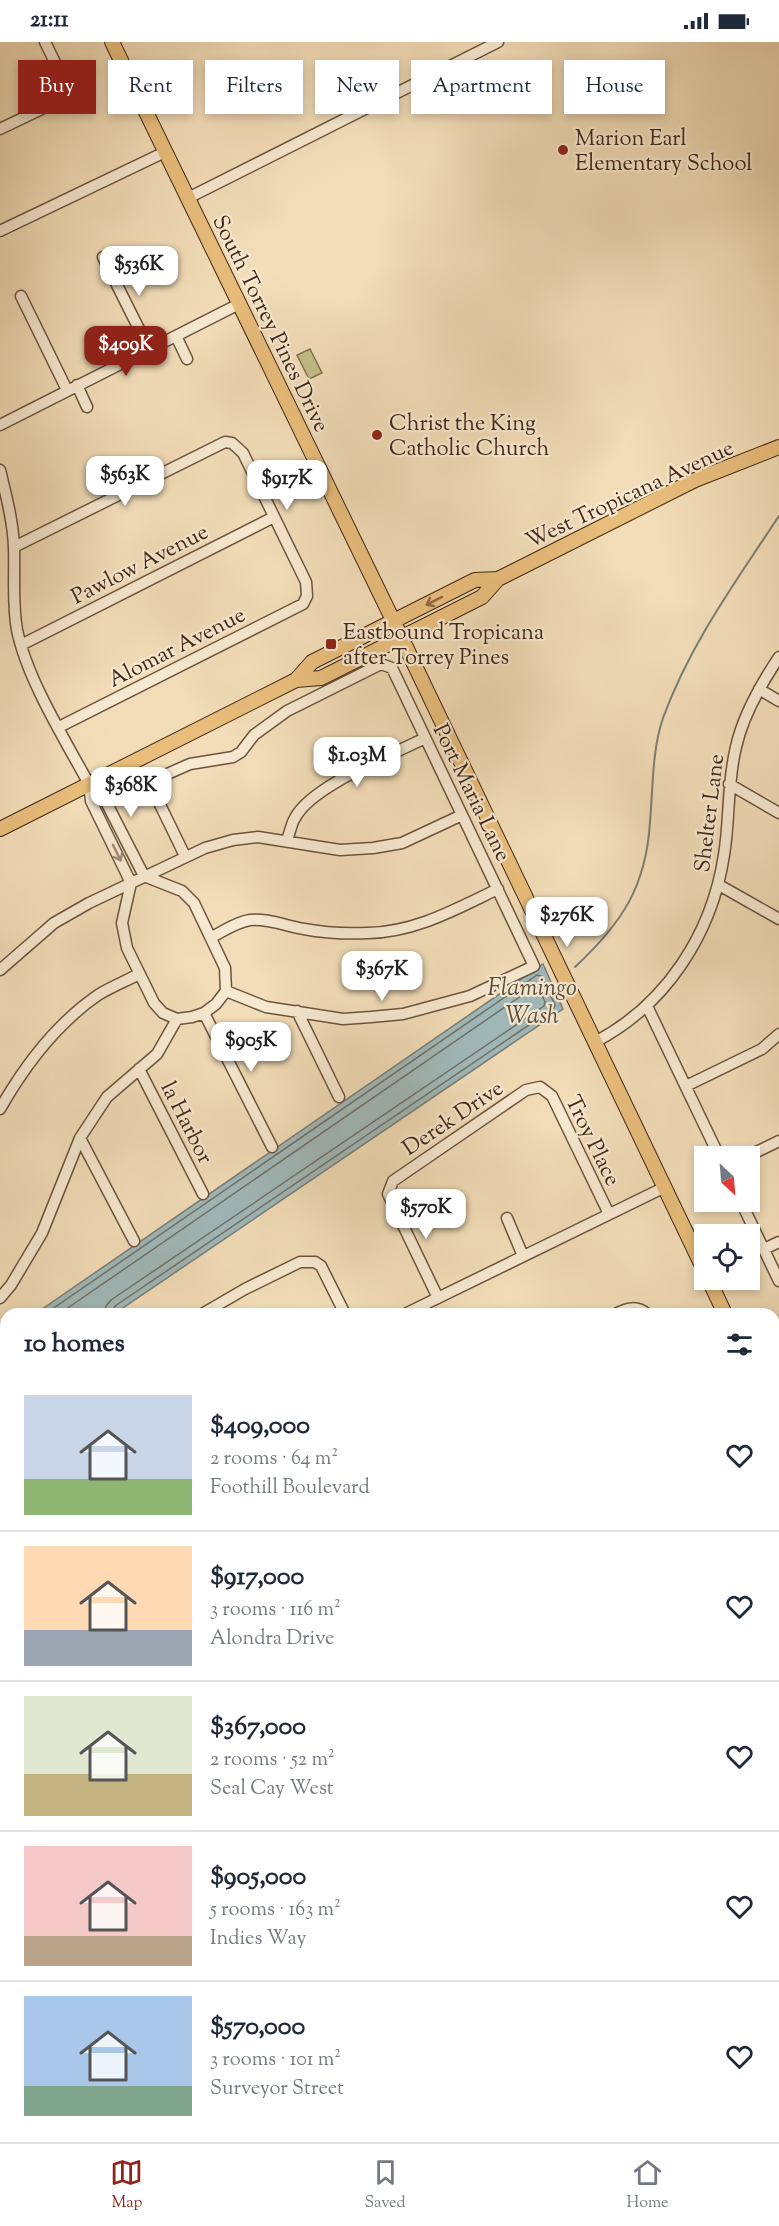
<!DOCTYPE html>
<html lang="en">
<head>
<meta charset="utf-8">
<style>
	:root { --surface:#fff; --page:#f2f2f3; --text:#1f2937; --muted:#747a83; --line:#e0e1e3; --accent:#8f2418 }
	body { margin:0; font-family:"Sorts Mill Goudy",serif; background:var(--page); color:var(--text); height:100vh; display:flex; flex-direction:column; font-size:22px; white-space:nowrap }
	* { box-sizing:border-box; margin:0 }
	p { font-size:20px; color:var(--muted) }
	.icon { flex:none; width:33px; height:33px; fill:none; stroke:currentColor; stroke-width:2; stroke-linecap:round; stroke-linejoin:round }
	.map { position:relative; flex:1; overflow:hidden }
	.details { position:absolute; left:0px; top:1266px; width:780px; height:834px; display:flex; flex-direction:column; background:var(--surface); border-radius:18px 18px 0 0; box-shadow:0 3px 9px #0003 }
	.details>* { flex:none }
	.top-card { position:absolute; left:18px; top:18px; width:744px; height:54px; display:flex; gap:12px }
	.needle { width:39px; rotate:154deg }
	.tools { position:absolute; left:694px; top:1104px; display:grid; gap:12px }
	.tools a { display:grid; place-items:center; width:66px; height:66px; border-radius:0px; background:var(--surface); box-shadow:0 3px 9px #0003; font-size:30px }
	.price { position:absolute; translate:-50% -51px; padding:0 14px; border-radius:12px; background:#fff; color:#222; font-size:20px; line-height:39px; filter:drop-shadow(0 2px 3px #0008) }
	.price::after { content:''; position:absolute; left:50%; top:36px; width:18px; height:14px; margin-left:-9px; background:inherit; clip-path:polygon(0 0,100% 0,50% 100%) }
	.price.current { background:var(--accent); color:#fff }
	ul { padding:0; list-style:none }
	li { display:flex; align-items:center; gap:18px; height:150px; padding:0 24px }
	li+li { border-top:2px solid var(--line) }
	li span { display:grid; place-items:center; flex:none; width:168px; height:120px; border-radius:0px; color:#555 }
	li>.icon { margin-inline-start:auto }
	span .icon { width:72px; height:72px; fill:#fffc; stroke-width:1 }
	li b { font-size:26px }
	h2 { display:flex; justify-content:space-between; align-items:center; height:72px; padding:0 24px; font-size:26px }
	.chip { padding:0 21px; border-radius:0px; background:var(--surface); box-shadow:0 3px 9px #0003; font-size:21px; line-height:54px }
	.chip.current { background:var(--accent); color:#fff }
	.status { display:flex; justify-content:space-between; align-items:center; height:42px; padding:0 30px; background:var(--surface); direction:ltr }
	.status svg { height:16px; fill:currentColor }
	.dock { display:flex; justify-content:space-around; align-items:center; height:84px; border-top:2px solid var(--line); background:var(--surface); font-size:16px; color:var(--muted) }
	.dock a { display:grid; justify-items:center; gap:3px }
	.dock .current { color:var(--accent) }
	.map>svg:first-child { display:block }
</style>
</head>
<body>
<div class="status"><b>21:11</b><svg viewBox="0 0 49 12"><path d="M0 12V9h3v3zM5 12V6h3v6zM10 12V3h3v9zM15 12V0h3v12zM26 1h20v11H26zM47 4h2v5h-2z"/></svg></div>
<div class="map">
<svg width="779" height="2100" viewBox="0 0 779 2100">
	<rect width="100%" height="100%" fill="#f2ddb8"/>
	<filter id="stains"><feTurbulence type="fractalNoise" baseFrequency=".00333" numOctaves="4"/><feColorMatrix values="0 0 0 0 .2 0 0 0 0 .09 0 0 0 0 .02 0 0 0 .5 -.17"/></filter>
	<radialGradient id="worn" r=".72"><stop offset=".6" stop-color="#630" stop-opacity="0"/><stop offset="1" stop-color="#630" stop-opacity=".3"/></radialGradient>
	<path fill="#c2bf8a" stroke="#807250" stroke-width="1.5" d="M310 307 322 331 309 337 297 313Z"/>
	<path fill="#a0b9ba" stroke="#797e78" stroke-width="1.5" d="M543 922 563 967 114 1272H35Z
		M6 1292V1346L0 1350V1296Z"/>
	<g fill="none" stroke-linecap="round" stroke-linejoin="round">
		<path stroke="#707068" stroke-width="1.5" d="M45 1272 537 933 541 934 555 963 554 966 115 1264 112 1272
			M59 1272 534 945H538L545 960 544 964 111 1258 106 1264 104 1272"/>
		<path stroke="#797e78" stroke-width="2" d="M575 925C622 881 646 845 650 780 653 746 652 708 663 676 690 602 736 539 779 474"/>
		<defs>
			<path id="minor" d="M0 87 71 53 45 0
				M188 156 498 0
				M0 189 165 110
				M103 215 149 307
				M21 254 67 348
				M176 294 187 317
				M77 343 87 365
				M0 383 239 262
				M0 428C6 453 13 479 14 505 15 533 12 560 17 588 27 637 65 698 89 742L91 759 131 841 122 881 127 906 154 961 163 971 177 977 192 975 204 971 216 962 226 949 225 926 194 861 182 849 144 834 102 752 89 742
				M14 505 225 400 232 401 243 411 306 540 307 554 303 562 59 685
				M21 603 274 475
				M759 647 779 659
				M729 742 779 771
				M287 798C290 791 291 782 295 776 311 744 392 713 425 696
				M185 814 149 740 190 722 233 715 241 710 254 693 287 669 381 622 392 626 534 924 470 954 403 972 371 975 343 977 266 965 226 949
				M719 843 779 877
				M212 895C224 889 236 880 250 878 267 876 286 884 304 887 325 891 347 892 368 891 416 890 456 867 498 847
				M0 928 54 881 89 861 205 806 233 798 258 795 340 808 373 806 402 801 462 773
				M647 964 719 1114
				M297 969 339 1055
				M204 971 272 1105
				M595 1000C666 963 712 892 724 813 730 777 727 741 736 705 743 673 761 642 779 615
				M139 1027 203 1152
				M686 1044 762 1007 779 992
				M0 1067C25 1023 56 982 98 953 111 945 126 939 139 932
				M80 1096 134 1199
				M748 1114 779 1099
				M741 1160 779 1239
				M507 1176 523 1214
				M764 1207 779 1200
				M0 1256 11 1243 42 1191 80 1096 107 1055 157 1012 177 977
				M438 1256 388 1152 393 1139 526 1048 540 1045 552 1054 609 1172
				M202 1272 245 1247 300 1220H315L321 1224 345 1272
				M405 1272 665 1145
				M615 1272C627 1266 637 1263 647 1272
				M0 1415 6 1412
				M0 1516 6 1513
				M774 1549 779 1547
				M0 1590 6 1602
				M0 1620 6 1617
				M774 1659 779 1656
				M774 1765 779 1762
				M774 1872 779 1869
				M774 2005 779 2004
				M182 2094 185 2100
				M728 2094 779 2098
				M259 2100 271 2094
				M478 2100 490 2094
				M666 2100 670 2094"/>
			<path id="major" d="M112 0 405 603 705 1230
				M296 638 321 636 482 555 498 537 695 438 779 405
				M0 787 296 638 312 620 475 538 498 537
				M709 1238 725 1272
				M774 1374 779 1384
				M774 1474 779 1472
				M0 1855 6 1852
				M0 1982 6 1995
				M53 2094 56 2100"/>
		</defs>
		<use href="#minor" stroke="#6c543e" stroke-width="13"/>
		<use href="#major" stroke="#3f2616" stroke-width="16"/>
		<use href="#minor" stroke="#f7e9d1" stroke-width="10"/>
		<use href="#major" stroke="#e9be7c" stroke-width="14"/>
	</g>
	<defs><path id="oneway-shaft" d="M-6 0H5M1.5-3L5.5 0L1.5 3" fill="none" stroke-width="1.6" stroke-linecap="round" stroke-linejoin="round" transform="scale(1.5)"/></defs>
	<use stroke="#8c6a44" href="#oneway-shaft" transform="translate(434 559) rotate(153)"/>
	<use stroke="#9b8874" href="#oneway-shaft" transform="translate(117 811) rotate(64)"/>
	<g fill="#8f2418" stroke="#f7e9d1" stroke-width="2">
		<circle cx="563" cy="108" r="6"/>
		<circle cx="377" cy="393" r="6"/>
		<rect x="325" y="596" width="12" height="12" rx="3"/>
	</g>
	<g text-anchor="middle" stroke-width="4.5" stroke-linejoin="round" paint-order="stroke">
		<g font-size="22" fill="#3f2616" stroke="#f7e9d1" text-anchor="start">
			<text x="575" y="103">Marion Earl<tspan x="575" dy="25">Elementary School</tspan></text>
			<text x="389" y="388">Christ the King<tspan x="389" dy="25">Catholic Church</tspan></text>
			<text x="343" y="597">Eastbound Tropicana<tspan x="343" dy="25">after Torrey Pines</tspan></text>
		</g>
		<g font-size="22" fill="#3f2616" stroke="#f7e9d1">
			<text transform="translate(272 281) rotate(64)" y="8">South Torrey Pines Drive</text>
			<text transform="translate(629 451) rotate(-25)" y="8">West Tropicana Avenue</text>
			<text transform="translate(139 521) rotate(-27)" y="8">Pawlow Avenue</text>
			<text transform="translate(176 604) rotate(-27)" y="8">Alomar Avenue</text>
			<text transform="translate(473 750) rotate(64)" y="8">Port Maria Lane</text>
			<text transform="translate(708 771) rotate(-83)" y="8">Shelter Lane</text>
			<text transform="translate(452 1075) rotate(-34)" y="8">Derek Drive</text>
			<text transform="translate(188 1080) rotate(63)" y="8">la Harbor</text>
			<text transform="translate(594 1098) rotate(64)" y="8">Troy Place</text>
		</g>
		<g font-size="24" font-style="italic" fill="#574b3f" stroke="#f7e9d1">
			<text x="532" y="953">Flamingo<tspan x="532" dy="28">Wash</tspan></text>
		</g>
	</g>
	<rect width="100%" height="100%" filter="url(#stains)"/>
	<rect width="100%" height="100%" fill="url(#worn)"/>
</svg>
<div class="tools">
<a><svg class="needle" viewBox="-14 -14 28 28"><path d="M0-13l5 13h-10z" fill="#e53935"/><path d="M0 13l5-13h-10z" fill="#747a83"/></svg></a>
<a><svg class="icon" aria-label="locate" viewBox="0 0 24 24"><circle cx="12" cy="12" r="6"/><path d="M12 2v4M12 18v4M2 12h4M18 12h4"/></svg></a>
</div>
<b class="price" style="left:139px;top:255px">$536K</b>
<b class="price current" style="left:126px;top:335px">$409K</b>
<b class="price" style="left:125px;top:465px">$563K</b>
<b class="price" style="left:287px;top:469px">$917K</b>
<b class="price" style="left:357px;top:746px">$1.03M</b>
<b class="price" style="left:131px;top:776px">$368K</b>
<b class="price" style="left:567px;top:906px">$276K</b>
<b class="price" style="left:382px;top:960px">$367K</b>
<b class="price" style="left:251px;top:1031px">$905K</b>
<b class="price" style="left:426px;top:1198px">$570K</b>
<div class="top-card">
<a class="chip current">Buy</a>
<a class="chip">Rent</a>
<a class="chip">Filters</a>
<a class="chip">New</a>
<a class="chip">Apartment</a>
<a class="chip">House</a>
</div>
<section class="details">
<h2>10 homes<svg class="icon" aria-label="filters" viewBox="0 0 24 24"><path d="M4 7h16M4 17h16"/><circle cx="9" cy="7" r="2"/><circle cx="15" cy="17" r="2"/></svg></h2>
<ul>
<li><span style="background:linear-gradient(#c9d6e8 70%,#8fb573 0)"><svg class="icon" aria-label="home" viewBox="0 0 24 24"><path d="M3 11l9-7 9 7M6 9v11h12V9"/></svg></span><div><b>$409,000</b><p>2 rooms · 64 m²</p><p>Foothill Boulevard</p></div><svg class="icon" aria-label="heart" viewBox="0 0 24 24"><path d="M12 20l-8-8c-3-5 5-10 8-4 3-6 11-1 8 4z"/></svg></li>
<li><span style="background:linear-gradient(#ffd9b3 70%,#9aa5b1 0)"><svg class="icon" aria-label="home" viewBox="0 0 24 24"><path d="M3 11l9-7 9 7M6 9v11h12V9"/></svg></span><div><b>$917,000</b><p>3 rooms · 116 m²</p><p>Alondra Drive</p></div><svg class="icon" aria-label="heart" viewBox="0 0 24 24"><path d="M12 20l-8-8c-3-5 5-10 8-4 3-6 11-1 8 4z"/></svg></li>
<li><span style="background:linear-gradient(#dfe7d0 65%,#c2b280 0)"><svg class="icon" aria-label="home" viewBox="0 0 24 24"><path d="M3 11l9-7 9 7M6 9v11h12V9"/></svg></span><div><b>$367,000</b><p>2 rooms · 52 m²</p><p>Seal Cay West</p></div><svg class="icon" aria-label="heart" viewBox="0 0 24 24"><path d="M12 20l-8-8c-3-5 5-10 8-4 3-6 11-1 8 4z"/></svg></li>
<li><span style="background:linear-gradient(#f6c9c9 75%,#b9a48a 0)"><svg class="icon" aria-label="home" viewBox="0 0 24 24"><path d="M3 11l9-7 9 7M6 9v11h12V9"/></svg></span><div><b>$905,000</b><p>5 rooms · 163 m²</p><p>Indies Way</p></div><svg class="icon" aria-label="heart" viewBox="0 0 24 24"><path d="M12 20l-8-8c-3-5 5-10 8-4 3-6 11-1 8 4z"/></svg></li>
<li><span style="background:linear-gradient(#a9c7e8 75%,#7fa58c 0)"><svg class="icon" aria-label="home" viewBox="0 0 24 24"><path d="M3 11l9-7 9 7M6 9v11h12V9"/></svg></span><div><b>$570,000</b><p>3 rooms · 101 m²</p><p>Surveyor Street</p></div><svg class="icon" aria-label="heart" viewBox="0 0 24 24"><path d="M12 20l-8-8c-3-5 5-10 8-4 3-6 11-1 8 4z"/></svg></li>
</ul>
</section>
</div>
<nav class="dock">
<a class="current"><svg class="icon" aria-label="map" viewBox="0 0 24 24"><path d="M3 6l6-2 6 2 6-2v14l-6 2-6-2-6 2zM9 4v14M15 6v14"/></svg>Map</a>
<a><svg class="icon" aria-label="saved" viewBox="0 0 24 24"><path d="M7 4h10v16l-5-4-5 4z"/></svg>Saved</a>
<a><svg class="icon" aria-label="home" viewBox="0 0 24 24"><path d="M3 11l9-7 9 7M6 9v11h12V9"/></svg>Home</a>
</nav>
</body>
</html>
